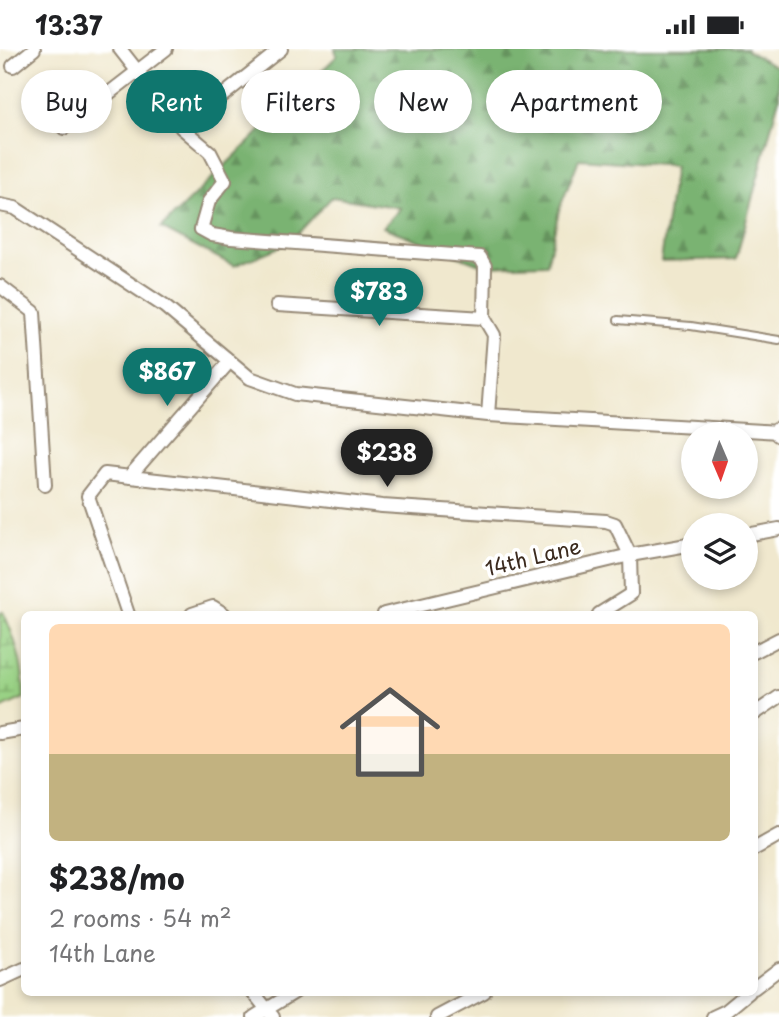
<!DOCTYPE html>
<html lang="en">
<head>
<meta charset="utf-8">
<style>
	:root { --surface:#fff; --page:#f6f6f6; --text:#202124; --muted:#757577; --line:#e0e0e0; --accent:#0f766e }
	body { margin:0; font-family:"Playpen Sans",sans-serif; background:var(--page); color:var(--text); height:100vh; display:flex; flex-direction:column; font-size:26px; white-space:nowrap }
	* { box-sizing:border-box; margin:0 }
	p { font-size:23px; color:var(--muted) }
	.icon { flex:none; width:38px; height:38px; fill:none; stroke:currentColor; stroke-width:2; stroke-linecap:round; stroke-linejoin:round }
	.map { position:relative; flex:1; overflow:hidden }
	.panel { position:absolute; left:21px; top:562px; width:737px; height:385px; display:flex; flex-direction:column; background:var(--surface); border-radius:10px; box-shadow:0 4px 10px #0003 }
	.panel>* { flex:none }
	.guide { position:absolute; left:21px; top:21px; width:738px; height:63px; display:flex; gap:14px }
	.needle { width:46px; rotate:178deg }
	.fabs { position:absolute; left:681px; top:373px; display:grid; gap:14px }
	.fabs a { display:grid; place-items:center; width:77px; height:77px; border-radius:50%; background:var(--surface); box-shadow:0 4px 10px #0003; font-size:35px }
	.price { position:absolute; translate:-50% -60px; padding:0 16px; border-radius:24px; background:var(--accent); color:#fff; font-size:23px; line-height:46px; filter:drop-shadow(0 2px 4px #0008) }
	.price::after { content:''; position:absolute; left:50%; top:42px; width:21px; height:16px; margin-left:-10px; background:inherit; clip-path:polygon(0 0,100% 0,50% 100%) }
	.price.current { background:#222; color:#fff }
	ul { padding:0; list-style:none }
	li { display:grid; align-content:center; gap:14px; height:371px; padding:0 28px }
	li+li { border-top:2px solid var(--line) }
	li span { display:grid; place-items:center; height:217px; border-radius:10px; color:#555 }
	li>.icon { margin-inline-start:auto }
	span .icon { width:126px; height:126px; fill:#fffc; stroke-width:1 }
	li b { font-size:30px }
	.pill { padding:0 24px; border-radius:32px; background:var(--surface); box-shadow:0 4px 10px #0003; font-size:24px; line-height:63px }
	.pill.current { background:var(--accent); color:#fff }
	.status { display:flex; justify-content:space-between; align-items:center; height:49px; padding:0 35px; background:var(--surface); direction:ltr }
	.status svg { height:19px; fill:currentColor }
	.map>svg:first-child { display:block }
</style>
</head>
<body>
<div class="status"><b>13:37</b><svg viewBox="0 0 49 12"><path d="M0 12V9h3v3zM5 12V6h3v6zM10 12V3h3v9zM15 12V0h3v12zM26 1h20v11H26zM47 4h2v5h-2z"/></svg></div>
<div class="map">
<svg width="779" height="968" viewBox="0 0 779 968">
	<defs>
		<pattern id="forest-firs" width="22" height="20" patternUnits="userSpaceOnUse" patternTransform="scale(1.75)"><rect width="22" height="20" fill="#7ab372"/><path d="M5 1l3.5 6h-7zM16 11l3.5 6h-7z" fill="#65925d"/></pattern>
		<pattern id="wetland-marsh" width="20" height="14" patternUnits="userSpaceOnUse" patternTransform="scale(1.75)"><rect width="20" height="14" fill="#99d184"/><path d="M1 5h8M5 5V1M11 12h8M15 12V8" fill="none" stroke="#7eaa6b"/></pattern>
	</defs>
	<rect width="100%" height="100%" fill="#fff"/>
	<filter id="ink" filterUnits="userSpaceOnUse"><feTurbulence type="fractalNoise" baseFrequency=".0143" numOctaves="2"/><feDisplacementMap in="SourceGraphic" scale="14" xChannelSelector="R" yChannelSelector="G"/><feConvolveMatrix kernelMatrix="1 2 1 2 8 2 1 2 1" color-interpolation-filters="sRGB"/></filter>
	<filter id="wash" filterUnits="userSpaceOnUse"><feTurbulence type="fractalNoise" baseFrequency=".00686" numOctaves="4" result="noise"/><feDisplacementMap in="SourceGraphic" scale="28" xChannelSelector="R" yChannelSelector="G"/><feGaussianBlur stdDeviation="1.57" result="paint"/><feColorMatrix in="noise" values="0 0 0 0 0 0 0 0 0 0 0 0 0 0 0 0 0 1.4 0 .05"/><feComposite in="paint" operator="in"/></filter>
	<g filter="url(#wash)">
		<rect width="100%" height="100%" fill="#f0e8ce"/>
		<path fill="url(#forest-firs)" stroke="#5a6e48" stroke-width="2" d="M335 0H747V2L779 19V49L736 210 661 212 675 117 579 110 559 161 547 215 485 217 383 178 401 159 332 148 289 194 234 217 161 179 337 7Z"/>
		<path fill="url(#wetland-marsh)" stroke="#6a7e51" stroke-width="2" d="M3 563C16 591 24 617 24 649L0 660V564Z"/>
	</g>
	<g filter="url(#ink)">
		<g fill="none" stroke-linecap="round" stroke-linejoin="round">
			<defs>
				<path id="service" d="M618 271 691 277 779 291"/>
				<path id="minor" d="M120 0 182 79 210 103 225 132 209 152 201 180 212 186 231 189 480 208 485 217 484 269 494 286 488 366
					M13 17 34 0
					M64 79 166 0
					M182 79 281 0
					M0 156 15 159 164 257 250 329 295 345 488 366 779 383
					M0 237 34 263 45 436
					M277 256 484 269
					M129 428 230 312
					M746 486 779 480
					M128 565 88 447 105 425 382 457 606 472 615 475 630 506 631 545 599 565
					M192 565 213 558 224 565
					M384 565 630 506 693 495
					M754 603 779 590
					M754 665 779 648
					M0 684 24 680
					M754 800 779 786
					M0 931 24 920
					M754 939 779 920
					M253 943 273 968
					M254 968 295 943
					M437 968 484 943
					M713 968 726 962 749 943"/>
				<path id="tertiary" d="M779 381V385"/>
			</defs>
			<use href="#service" stroke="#968976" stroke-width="10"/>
			<use href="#minor" stroke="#968976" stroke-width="16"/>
			<use href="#tertiary" stroke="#968976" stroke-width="19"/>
			<use href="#service" stroke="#fff" stroke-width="6"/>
			<use href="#minor" stroke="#fff" stroke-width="12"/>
			<use href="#tertiary" stroke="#fff" stroke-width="16"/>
		</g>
	</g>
	<g text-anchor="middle" stroke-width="7" stroke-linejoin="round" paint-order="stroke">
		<g font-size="21" fill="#3b2a1e" stroke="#fff">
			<text transform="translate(533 509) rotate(-14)" y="7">14th Lane</text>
		</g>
	</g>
</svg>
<div class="fabs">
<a><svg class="needle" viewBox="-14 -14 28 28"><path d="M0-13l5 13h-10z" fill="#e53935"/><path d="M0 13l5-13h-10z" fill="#757577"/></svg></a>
<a><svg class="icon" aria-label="layers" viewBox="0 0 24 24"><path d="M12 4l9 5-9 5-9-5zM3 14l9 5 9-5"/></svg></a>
</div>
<b class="price" style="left:379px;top:279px">$783</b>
<b class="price" style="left:167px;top:359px">$867</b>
<b class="price current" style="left:387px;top:440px">$238</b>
<div class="guide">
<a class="pill">Buy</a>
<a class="pill current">Rent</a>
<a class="pill">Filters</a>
<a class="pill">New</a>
<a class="pill">Apartment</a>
</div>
<section class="panel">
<ul>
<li><span style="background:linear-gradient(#ffd9b3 60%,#c2b280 0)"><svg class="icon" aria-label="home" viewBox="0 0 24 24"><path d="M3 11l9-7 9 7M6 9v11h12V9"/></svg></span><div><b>$238/mo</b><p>2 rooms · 54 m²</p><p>14th Lane</p></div></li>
</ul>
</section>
</div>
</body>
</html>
